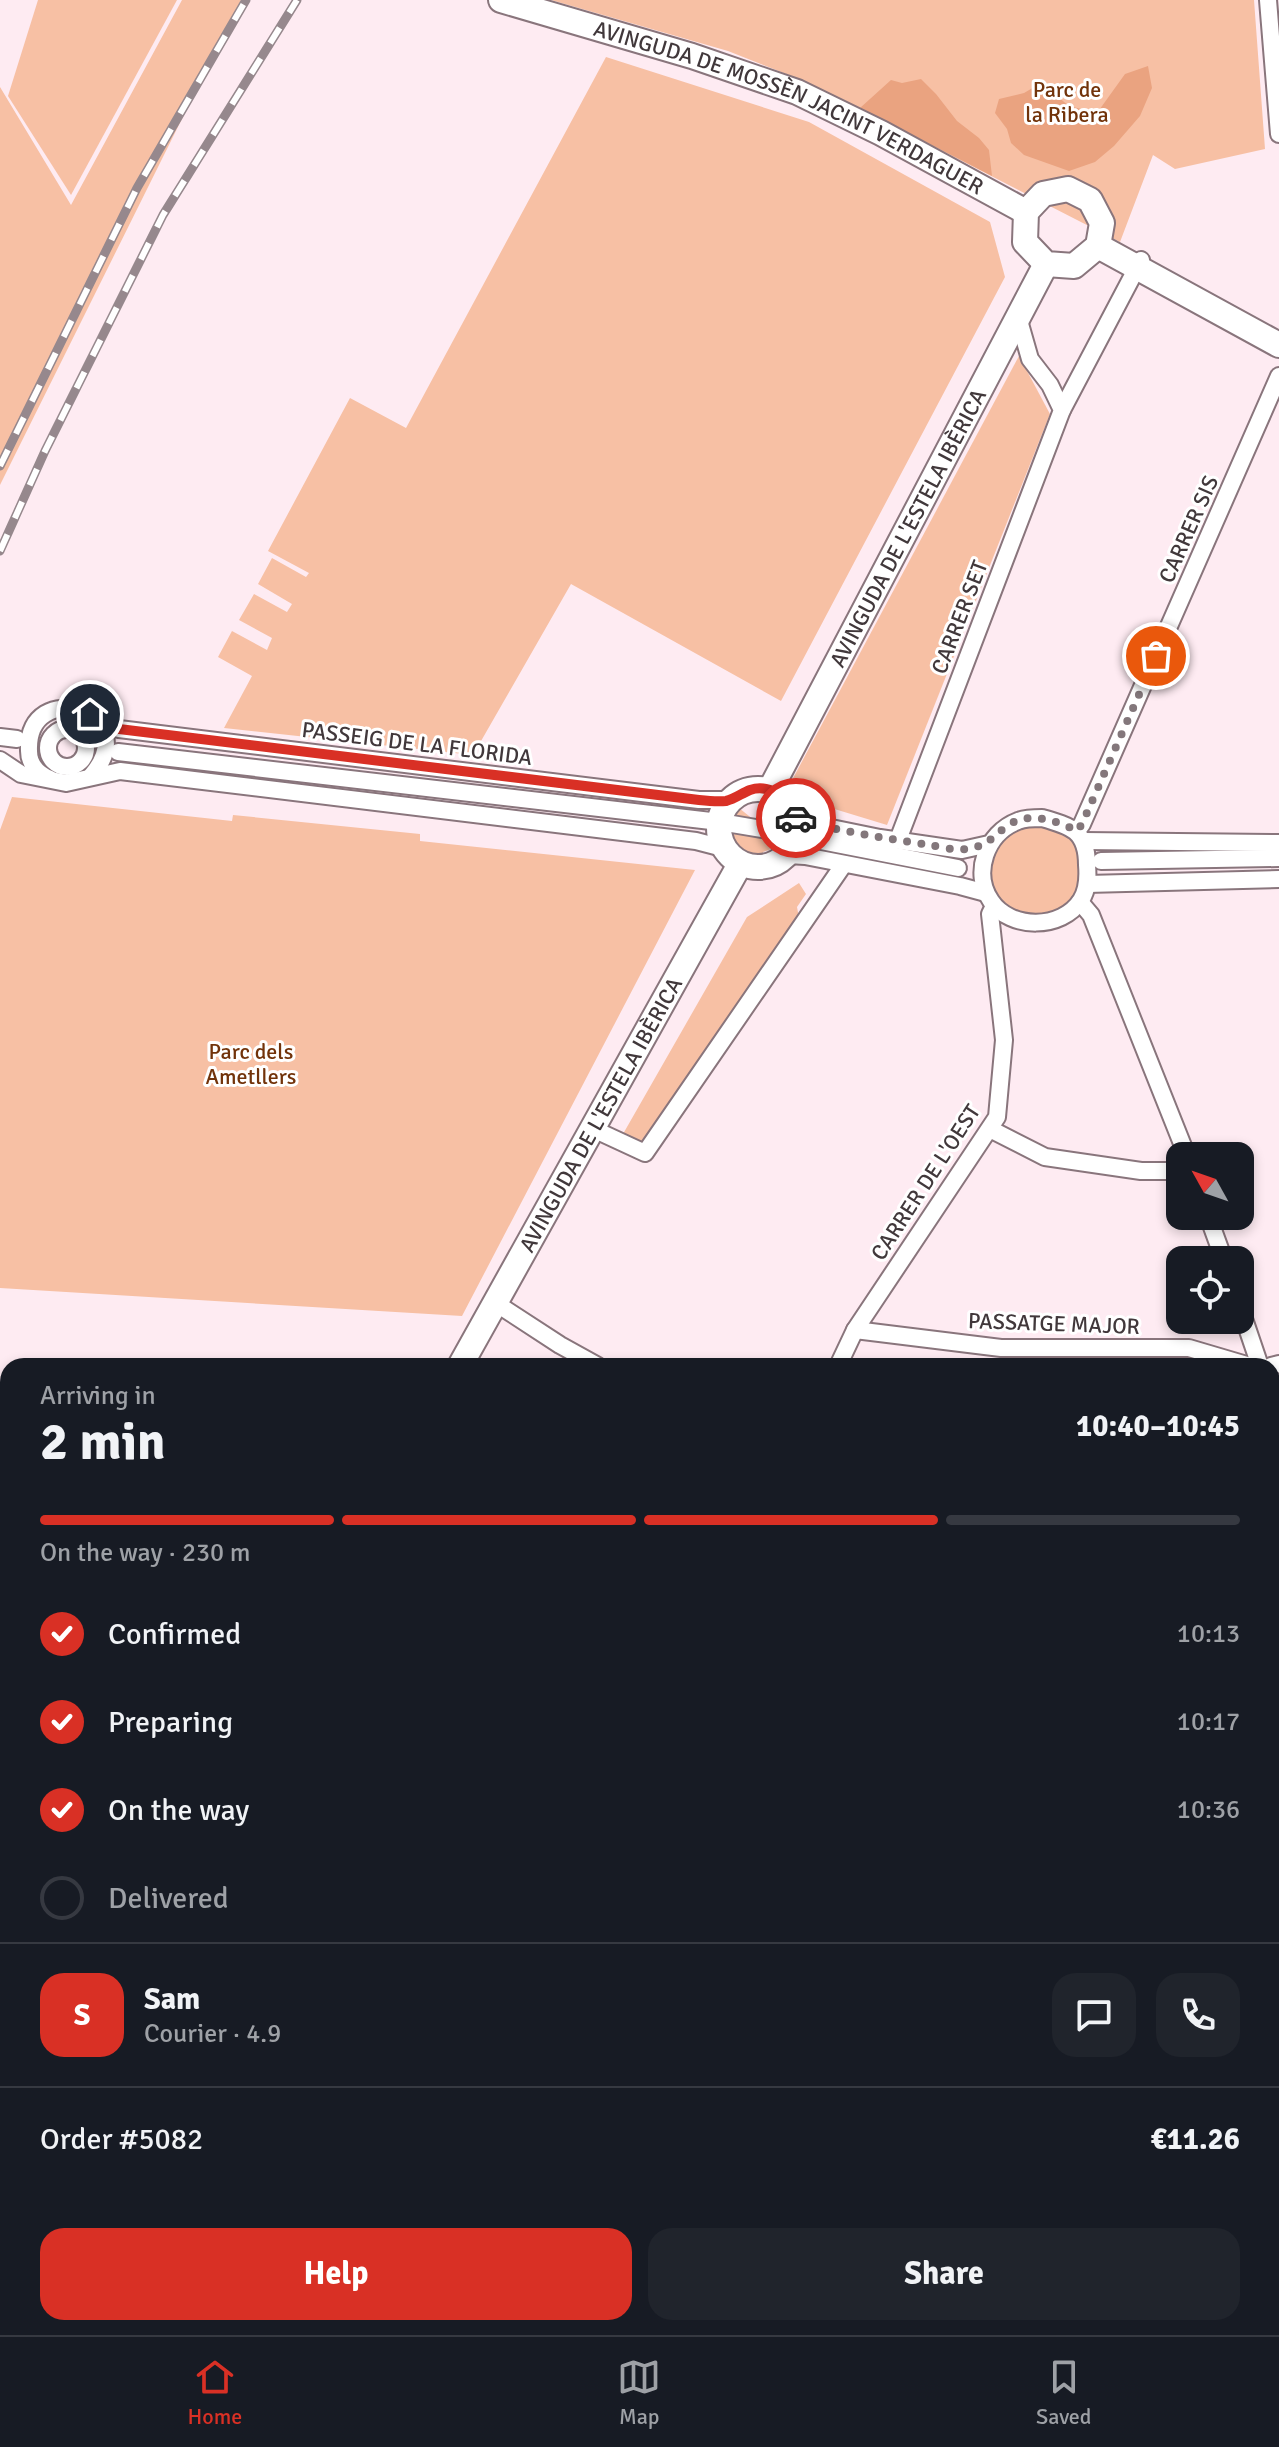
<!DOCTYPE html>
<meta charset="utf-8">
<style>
:root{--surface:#171b24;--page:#20242c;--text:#f1f3f6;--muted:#9ea1a6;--line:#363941;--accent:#d93025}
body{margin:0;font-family:Signika,sans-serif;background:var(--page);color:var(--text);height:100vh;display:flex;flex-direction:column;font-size:30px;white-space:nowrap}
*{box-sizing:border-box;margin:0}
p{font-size:26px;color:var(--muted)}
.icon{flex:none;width:44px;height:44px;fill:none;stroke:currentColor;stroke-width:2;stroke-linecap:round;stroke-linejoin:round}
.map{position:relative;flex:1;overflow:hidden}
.drawer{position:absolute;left:0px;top:1358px;width:1280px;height:978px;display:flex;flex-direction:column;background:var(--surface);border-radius:24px 24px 0 0;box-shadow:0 4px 12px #0003}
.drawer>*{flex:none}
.needle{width:52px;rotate:310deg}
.tools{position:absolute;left:1166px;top:1142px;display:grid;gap:16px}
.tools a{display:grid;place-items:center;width:88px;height:88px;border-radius:16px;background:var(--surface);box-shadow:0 4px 12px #0003;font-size:40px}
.pin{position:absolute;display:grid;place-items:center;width:68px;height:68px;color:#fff;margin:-34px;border:4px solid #fff;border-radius:50%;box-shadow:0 2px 8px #0007}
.courier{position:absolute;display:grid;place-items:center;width:80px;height:80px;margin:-40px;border:6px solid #d93025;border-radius:50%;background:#fff;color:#222;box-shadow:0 2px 10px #0007}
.head em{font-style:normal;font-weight:800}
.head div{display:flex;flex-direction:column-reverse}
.head{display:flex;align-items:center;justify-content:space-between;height:136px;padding:0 40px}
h1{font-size:52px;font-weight:800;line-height:60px}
.bar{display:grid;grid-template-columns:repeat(4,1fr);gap:12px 8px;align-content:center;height:96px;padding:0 40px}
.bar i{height:10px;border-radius:6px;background:var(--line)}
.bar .current{background:var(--accent)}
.bar p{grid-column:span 4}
.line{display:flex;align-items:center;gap:20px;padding:0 40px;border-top:2px solid var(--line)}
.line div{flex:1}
.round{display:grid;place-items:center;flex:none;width:84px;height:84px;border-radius:24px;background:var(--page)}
ol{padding:0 40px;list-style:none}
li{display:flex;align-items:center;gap:24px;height:88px}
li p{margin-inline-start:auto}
li .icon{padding:8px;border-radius:50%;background:var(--accent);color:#fff;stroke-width:4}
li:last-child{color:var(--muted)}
li i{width:44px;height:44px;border:4px solid var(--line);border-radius:50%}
.button{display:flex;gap:16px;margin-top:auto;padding:16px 40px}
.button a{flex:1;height:92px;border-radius:24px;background:var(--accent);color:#fff;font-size:32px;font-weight:800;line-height:92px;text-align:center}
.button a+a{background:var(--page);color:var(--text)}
.menu{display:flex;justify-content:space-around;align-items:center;height:112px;border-top:2px solid var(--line);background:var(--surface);font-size:22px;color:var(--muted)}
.menu a{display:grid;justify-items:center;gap:4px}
.menu .current{color:var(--accent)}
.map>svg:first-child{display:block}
.green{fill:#f7c0a4}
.forest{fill:#eaa380}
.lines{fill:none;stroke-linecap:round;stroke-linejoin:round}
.street-casing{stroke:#89757c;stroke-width:20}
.secondary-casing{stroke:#89757c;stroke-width:28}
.street{stroke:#fff;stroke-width:16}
.secondary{stroke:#fff;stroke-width:24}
.rail-casing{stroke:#96888d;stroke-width:9}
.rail{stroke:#fff;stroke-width:6;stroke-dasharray:18;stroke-linecap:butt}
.done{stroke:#83777b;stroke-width:8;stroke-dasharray:0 14.4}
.route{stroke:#d93025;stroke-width:10}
.labels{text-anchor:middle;stroke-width:6;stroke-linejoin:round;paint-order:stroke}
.park-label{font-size:22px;fill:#72330a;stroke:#fff}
.street-label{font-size:22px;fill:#41383b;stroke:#fff}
</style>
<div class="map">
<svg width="1279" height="2335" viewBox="0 0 1279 2335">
<rect width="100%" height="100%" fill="#feebf2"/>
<!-- green -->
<g class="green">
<path d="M38 0H177L71 195 8 96Z"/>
<path d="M182 0H241L0 485V87L71 205Z"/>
<path d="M551 0H1254L1265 149 1175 169 1153 155 1120 242 845 101 794 77 728 51Z"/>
<path d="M606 57 809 122 990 222 1005 277 781 701 571 584 473 755 224 728 252 676 218 657 232 631 267 650 272 638 239 620 254 594 287 612 292 604 258 584 272 558 306 577 309 573 268 551 350 398 406 428Z"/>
<path d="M1019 356 1050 414 887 825 795 797 791 782Z"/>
<path d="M12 797 232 821 233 815 420 834V841L695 870 462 1316 0 1288V830Z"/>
<path d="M729 800 779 840 771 849 763 852 760 868C716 859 711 839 729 800Z"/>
<path d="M1042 818 1084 841 1080 902 1036 924 986 893 989 844Z"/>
<path d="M799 883 806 894 797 907 799 918 642 1144 623 1134 747 917Z"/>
<path d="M0 1600 8 1603V1939L0 1935Z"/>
<path d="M0 2001 8 2006V2096L0 2114Z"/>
</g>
<!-- forest -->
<g class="forest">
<path d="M1148 66 1152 88 1140 116 1114 146 1095 162 1069 171 1024 155 1011 143 1007 129 995 113 999 99 1024 93 1041 83 1069 106 1097 113 1125 74Z"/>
<path d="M921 79 936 94 957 121 979 138 989 150 992 176 860 108 891 80 902 83Z"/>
</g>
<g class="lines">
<!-- street casing -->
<g class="street-casing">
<g id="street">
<path d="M1268 0 1279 134"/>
<path d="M1062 410 1141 260"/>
<path d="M99 724 119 729 699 800H729"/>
<circle cx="67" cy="748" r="19"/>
<path d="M0 737 17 739"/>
<path d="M118 752 711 821"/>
<path d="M0 760 21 774 66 783 120 771 696 841 723 848"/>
<path d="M50 779C38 774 29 764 29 751 26 675 147 712 91 776"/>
<path d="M1042 818C1071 826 1087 831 1087 865 1088 877 1088 889 1081 900 1062 930 1010 930 991 901 972 873 986 833 1018 821 1025 818 1034 818 1042 818Z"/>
<path d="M797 821 880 838 962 850 989 844"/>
<path d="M732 824 780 832"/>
<path d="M1077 831 1082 824 1279 376"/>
<path d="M805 838 958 868"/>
<path d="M898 840 1062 410 1050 385 1030 359 1018 317"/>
<path d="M1084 841 1279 843"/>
<path d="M788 855 805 856 960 886 986 893"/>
<path d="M1101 861 1279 858"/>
<path d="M1087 884 1279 879"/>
<path d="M1080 902 1091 915 1187 1156"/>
<path d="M591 1128 645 1153 844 864"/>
<path d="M990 1129 1045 1157 1141 1171H1180"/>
<path d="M1208 1216 1224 1260"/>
<path d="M494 1302 560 1345 598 1366"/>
<path d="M1240 1307 1260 1366"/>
<path d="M855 1330 1001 1348H1189L1250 1366"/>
<path d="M838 1366 855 1330 997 1117 1004 1040 990 914 994 906"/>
<path d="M1271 1366 1279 1364"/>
<path d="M1272 1462H1279"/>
<path d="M1272 1552H1279"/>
<path d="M1272 1743 1279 1742"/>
<path d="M1272 1944 1279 1943"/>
<path d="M0 1948 8 1952"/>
<path d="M1272 2138H1279"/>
<path d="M0 2281 8 2284"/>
<path d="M103 2328 117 2335"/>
<path d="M464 2328 479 2335"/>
<path d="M717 2328 718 2335"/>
<path d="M967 2328 1085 2335"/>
</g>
</g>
<!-- secondary casing -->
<g class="secondary-casing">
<g id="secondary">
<path id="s1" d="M501 0 692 56 797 92 881 133 1026 212"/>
<path d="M1068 189 1090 200 1102 223 1098 246 1074 266 1046 264 1025 242 1026 212 1043 194Z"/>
<path d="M1098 246 1279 345"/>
<circle cx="758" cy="828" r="39"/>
<path id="s2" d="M770 790 1046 264"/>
<path id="s3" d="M460 1366 740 864"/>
<path d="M0 2223 8 2206"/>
</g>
</g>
<!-- street -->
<use href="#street" class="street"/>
<!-- secondary -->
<use href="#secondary" class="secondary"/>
<!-- rail casing -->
<g class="rail-casing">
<g id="rail">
<path d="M0 466 137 188 246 0"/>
<path d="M0 551 45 451 163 215 297 0"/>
</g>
</g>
<!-- rail -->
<use href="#rail" class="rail"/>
</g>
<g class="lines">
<!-- done -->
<path class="done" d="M796 818 797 821C839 830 881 838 924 844 937 846 953 851 966 849 988 845 987 842 1003 829 1025 810 1054 819 1077 831L1082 824 1156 656"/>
<!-- route -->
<path class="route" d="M90 714 99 724 119 729 699 800C708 801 717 802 726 801 735 799 742 793 750 790 771 783 789 800 796 818"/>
</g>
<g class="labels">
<!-- park labels -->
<g class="park-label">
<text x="1067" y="97">Parc de<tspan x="1067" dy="25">la Ribera</tspan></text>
<text x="251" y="1059">Parc dels<tspan x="251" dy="25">Ametllers</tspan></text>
</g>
<!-- street labels -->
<g class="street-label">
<text dy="8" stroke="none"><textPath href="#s1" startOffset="308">AVINGUDA DE MOSSÈN JACINT VERDAGUER</textPath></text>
<text dy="8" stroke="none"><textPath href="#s2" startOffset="296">AVINGUDA DE L'ESTELA IBÈRICA</textPath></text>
<text transform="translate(1188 529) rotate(-66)" y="8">CARRER SIS</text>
<text transform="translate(959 617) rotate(-69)" y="8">CARRER SET</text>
<text transform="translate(417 743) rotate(7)" y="8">PASSEIG DE LA FLORIDA</text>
<text dy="8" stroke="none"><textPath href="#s3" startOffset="288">AVINGUDA DE L'ESTELA IBÈRICA</textPath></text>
<text transform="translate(925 1182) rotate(-57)" y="8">CARRER DE L'OEST</text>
<text transform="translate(1054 1323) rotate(2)" y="8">PASSATGE MAJOR</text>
</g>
</g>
</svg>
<div class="tools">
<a><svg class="needle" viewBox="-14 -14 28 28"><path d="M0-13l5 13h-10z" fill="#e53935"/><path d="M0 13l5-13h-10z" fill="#9ea1a6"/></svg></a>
<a><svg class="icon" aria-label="locate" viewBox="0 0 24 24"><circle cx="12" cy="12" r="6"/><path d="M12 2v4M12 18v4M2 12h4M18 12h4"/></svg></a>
</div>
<div class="pin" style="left:1156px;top:656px;background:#ea580c"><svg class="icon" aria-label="bag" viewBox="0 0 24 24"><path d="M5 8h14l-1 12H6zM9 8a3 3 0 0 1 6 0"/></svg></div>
<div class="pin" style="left:90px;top:714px;background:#1f2937"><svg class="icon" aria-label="home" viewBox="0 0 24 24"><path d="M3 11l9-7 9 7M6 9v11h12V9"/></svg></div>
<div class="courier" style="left:796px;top:818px"><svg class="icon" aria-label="car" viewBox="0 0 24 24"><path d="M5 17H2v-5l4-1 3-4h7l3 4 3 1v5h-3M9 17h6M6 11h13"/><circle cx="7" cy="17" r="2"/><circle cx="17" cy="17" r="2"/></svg></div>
<section class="drawer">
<div class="head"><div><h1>2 min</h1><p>Arriving in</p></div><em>10:40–10:45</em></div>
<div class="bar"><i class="current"></i><i class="current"></i><i class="current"></i><i></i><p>On the way · 230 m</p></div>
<ol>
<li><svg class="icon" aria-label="check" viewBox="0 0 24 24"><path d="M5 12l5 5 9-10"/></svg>Confirmed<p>10:13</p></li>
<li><svg class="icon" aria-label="check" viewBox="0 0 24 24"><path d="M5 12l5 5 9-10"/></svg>Preparing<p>10:17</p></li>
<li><svg class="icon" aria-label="check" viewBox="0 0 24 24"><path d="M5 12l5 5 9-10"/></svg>On the way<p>10:36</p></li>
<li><i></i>Delivered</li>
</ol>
<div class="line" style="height:144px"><b class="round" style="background:var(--accent);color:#fff">S</b><div><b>Sam</b><p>Courier · 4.9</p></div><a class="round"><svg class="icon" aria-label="chat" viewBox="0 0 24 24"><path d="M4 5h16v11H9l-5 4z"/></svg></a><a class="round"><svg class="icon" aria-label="phone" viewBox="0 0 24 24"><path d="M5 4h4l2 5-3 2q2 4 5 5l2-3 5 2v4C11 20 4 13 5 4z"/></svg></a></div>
<div class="line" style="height:104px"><div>Order #5082</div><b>€11.26</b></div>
<div class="button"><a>Help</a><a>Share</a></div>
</section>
</div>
<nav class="menu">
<a class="current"><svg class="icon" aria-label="home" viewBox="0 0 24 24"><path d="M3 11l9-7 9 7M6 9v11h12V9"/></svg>Home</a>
<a><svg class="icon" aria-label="map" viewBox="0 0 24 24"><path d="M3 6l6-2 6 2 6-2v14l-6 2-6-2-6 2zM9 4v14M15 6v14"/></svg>Map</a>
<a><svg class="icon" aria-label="saved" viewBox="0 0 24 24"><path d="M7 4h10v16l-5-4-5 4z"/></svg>Saved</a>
</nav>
